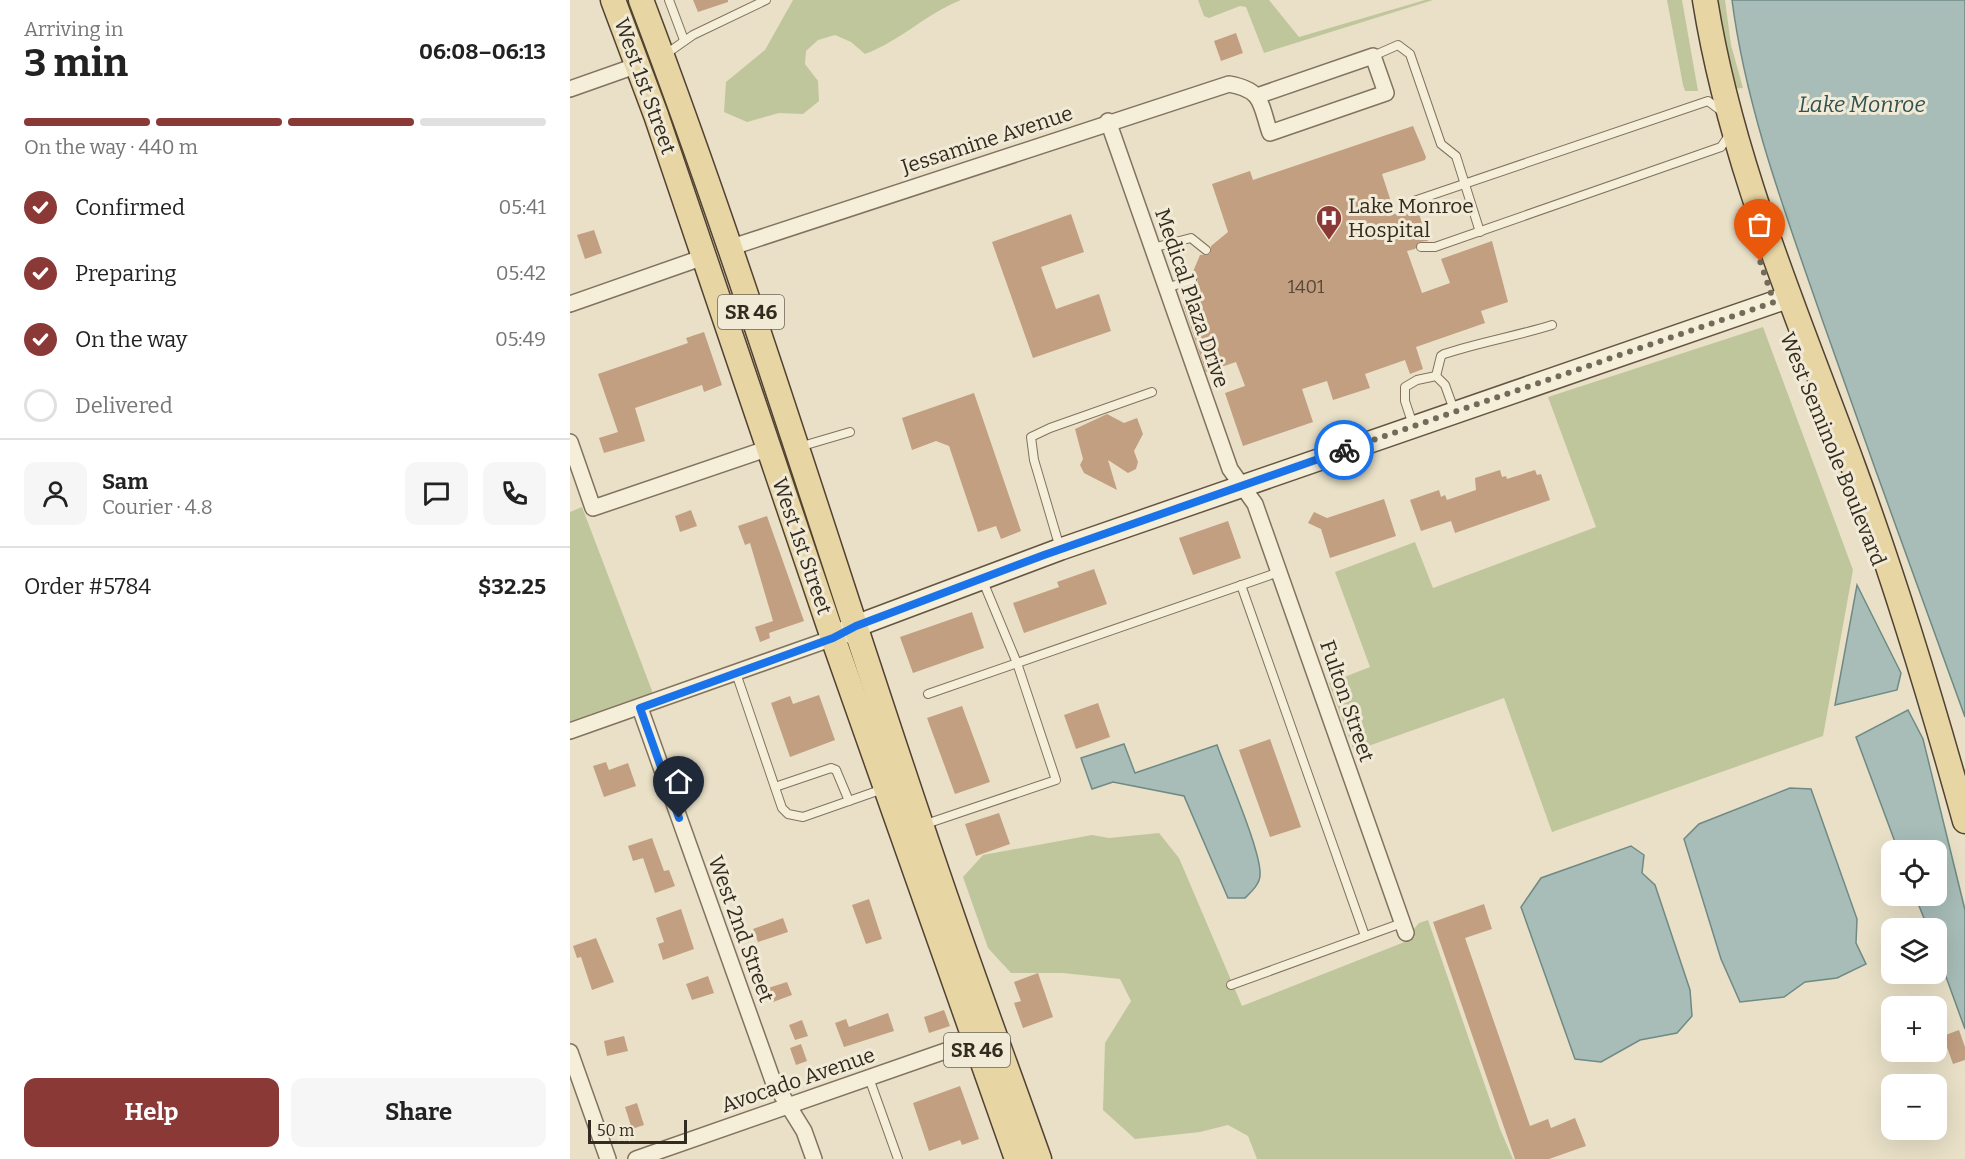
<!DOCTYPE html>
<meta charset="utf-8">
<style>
:root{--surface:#fff;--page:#f6f6f6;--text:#222;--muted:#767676;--line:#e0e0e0;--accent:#8a3936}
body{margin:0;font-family:Bitter,serif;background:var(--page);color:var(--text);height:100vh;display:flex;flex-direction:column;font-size:22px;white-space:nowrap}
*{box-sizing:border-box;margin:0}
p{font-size:20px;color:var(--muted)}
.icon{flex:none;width:33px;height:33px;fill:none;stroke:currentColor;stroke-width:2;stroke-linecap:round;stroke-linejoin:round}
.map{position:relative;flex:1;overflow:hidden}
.panel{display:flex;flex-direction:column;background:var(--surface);width:570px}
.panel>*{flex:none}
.fabs{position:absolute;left:1311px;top:840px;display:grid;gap:12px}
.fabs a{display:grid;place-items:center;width:66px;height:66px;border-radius:12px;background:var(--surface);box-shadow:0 6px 24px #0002;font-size:30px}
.scale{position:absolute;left:18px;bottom:15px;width:99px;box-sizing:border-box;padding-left:6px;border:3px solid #342b20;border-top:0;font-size:16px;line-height:21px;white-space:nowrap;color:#342b20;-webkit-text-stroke:4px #f1ead6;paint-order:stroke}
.pin{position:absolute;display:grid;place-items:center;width:51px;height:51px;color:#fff;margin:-62px -26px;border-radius:50% 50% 50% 0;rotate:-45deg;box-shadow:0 0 6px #0007}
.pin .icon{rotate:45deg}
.courier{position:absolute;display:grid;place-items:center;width:60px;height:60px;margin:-30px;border:4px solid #1a73e8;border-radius:50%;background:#fff;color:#222;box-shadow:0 2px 8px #0007}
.summary em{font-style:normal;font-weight:700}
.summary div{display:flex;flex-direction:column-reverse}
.summary{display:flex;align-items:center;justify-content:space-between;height:102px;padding:0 24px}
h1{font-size:39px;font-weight:700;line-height:45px}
.bar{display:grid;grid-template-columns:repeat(4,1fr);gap:9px 6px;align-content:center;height:72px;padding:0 24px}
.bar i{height:8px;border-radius:4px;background:var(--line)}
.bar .current{background:var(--accent)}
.bar p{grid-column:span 4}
.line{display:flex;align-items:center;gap:15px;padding:0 24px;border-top:2px solid var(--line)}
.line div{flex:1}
.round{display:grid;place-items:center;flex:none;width:63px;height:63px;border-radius:12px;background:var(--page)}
ol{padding:0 24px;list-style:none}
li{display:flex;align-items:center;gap:18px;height:66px}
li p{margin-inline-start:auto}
li .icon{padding:6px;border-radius:50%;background:var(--accent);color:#fff;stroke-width:4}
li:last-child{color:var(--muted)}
li i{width:33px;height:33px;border:3px solid var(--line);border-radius:50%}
.action{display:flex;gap:12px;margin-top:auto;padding:12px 24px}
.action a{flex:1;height:69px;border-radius:12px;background:var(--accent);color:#fff;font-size:24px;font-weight:700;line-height:69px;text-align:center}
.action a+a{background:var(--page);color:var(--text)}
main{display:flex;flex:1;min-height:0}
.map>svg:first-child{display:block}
.green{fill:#bfc69c}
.water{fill:#a8bdb8;stroke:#6f8a85;stroke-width:1.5}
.building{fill:#c29f81}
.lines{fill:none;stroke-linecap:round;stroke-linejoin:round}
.lane-casing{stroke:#82735f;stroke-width:10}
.street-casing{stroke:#82735f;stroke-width:18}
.secondary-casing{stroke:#645542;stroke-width:24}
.primary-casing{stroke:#514232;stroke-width:27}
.lane{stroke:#f5eed9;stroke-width:8}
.street{stroke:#f5eed9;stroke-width:15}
.secondary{stroke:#f5eed9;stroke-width:21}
.primary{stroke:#e7d5a4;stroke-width:24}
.done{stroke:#736a5a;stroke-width:6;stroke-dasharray:0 10.8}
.route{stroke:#1a73e8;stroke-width:8}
.labels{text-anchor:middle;stroke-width:6;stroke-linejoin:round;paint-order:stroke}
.number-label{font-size:18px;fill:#584838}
.shield{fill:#f1ead6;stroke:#6d6457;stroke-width:1.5}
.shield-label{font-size:20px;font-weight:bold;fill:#342b20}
.street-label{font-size:21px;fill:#342b20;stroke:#f1ead6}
.poi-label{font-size:21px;fill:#342b20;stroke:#f1ead6;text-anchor:start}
.water-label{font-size:22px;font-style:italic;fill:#325252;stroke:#f1ead6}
</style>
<main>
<section class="panel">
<div class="summary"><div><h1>3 min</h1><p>Arriving in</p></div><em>06:08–06:13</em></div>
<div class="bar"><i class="current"></i><i class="current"></i><i class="current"></i><i></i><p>On the way · 440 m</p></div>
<ol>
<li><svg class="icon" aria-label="check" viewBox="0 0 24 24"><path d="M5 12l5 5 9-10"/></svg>Confirmed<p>05:41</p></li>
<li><svg class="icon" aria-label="check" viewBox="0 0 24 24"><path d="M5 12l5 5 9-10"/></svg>Preparing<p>05:42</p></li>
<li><svg class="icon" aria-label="check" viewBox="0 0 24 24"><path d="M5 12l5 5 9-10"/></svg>On the way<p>05:49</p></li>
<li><i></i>Delivered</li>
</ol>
<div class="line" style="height:108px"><a class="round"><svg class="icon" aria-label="person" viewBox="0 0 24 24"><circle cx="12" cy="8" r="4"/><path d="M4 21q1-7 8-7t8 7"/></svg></a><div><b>Sam</b><p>Courier · 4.8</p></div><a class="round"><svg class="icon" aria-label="chat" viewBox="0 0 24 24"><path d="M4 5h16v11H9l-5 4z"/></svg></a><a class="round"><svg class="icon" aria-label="phone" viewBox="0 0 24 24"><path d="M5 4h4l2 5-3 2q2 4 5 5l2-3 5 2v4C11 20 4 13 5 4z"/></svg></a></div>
<div class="line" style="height:78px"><div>Order #5784</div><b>$32.25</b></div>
<div class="action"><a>Help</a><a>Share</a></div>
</section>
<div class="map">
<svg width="1395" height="1159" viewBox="0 0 1395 1159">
<rect width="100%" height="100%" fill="#e9e0c7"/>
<!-- green -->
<g class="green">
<path d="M223 0H391C356 14 330 41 295 54L281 42 265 35 248 40 236 51 235 64 248 81 249 101 233 114 209 113 177 122 154 112 156 82 195 50Z"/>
<path d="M628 0H699L729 37 855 0H863L694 53 676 7 670 6 639 18 634 16Z"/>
<path d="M1097 0H1112L1128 91H1115L1113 85Z"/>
<path d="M1143 0H1155L1161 45 1173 88 1160 89Z"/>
<path d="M1193 327 1283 570 1253 736 982 832 934 698 784 751 759 683 800 667 765 572 845 542 863 588 1026 527 978 397Z"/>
<path d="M12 507 84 696 0 724V512Z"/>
<path d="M589 833 609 858 672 1006 832 943 845 937 843 930 849 923 858 920 930 1129 943 1159H687L678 1136 658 1125 630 1132 565 1139 533 1110 535 1043 561 1001 550 979 493 973H441L418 948 393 877 413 855 522 835 539 838Z"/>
</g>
<!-- water -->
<g class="water">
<path d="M1162 0H1395V717C1346 584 1299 452 1252 319 1216 215 1176 109 1162 0Z"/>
<path d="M1287 585 1331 673 1327 690 1265 705Z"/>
<path d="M1338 710 1353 739 1395 910V1029L1367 952 1366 928H1358L1345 896H1366V850H1328L1286 737Z"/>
<path d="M554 744 565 773 647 745C656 771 692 853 690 875 690 884 681 892 675 898H658L614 796 543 782 522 789 511 758Z"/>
<path d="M1220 788 1241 789 1287 919 1286 943 1296 964 1267 978 1235 982 1214 997 1170 1002 1151 959 1114 839 1129 824Z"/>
<path d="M1061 846 1074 855 1072 873 1085 885 1120 990 1122 1016 1107 1033 1070 1040 1031 1062 1005 1059 951 907 971 878Z"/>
</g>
<!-- building -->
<g class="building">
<path d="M123 0H158V2L128 12Z"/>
<path d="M666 33 673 53 651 61 644 41Z"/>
<path d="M843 126 856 157 855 160 812 174 825 214 833 211 840 216 847 208 858 241 849 242 845 249 837 251 852 293 880 283 871 259 922 241 938 302 911 311 915 323 846 347 853 369 840 374 835 360 795 374 800 388 763 400 757 381 732 389 743 422 673 446 655 393 675 386 666 362 636 372 613 304 622 301V286L628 281 622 274 630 255 640 254 641 246 658 232 642 184 680 171 683 180Z"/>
<path d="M501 214 514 252 471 267 486 309 529 294 541 331 463 358 422 242Z"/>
<path d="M24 230 32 253 15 259 7 235Z"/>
<path d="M134 332 152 385 134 392 132 385 65 408 75 441 34 453 29 438 48 432 28 374 118 343 116 338Z"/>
<path d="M404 393 451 531 431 539 426 526 408 532 379 446 366 441 342 450 332 418Z"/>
<path d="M537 414 554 423 567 418 573 434 564 451 568 462 566 469 558 473 538 460 547 490 514 473 510 465 513 459 505 429Z"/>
<path d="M930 470 932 477 936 476 937 479 965 470 967 475 971 474 980 500 885 533 881 521 851 531 840 500 869 490 871 497 875 495 877 500 906 490 905 478Z"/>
<path d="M814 499 826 536 760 558 751 529 738 523 744 512 757 518Z"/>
<path d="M121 510 127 526 110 532 105 516Z"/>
<path d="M197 516 234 621 199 633 200 638 190 642 185 627 203 621 180 543 175 545 168 526Z"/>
<path d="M658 521 671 558 623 575 609 538Z"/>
<path d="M524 569 537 604 454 633 443 603 489 587 487 582Z"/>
<path d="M402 612 414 648 343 673 330 637Z"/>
<path d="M249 695 265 740 220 757 201 703 220 696 223 704Z"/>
<path d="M528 703 540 737 506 749 494 715Z"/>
<path d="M392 706 420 782 385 794 357 718Z"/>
<path d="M700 739 731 827 700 837 669 750Z"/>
<path d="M36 762 39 770 58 763 66 786 34 797 23 766Z"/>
<path d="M429 813 440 844 406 856 395 824Z"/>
<path d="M82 838 94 871 99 870 105 886 85 893 73 858 63 861 58 846Z"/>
<path d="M299 899 312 939 296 944 282 905Z"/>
<path d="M914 904 922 929 895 938 960 1126 978 1119 981 1128 1005 1118 1016 1146 979 1159H945L863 922Z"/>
<path d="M111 909 124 949 93 960 88 944 94 942 86 918Z"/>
<path d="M213 918 218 932 188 942 183 929Z"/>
<path d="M26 938 44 982 22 990 11 957 7 958 3 946Z"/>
<path d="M468 973 483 1017 453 1028 444 1003 451 1001 444 982Z"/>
<path d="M138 976 144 993 122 1000 116 984Z"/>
<path d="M217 982 222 995 203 1002 198 988Z"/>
<path d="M374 1010 380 1026 359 1033 354 1017Z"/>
<path d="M318 1013 324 1031 274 1047 265 1023 276 1019 279 1027Z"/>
<path d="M232 1020 238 1036 225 1040 219 1025Z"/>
<path d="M1389 1030 1395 1047V1060L1383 1064 1373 1036Z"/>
<path d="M54 1036 58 1051 37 1056 34 1041Z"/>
<path d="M231 1044 237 1061 226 1065 220 1048Z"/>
<path d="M390 1086 409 1139 392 1145 390 1140 359 1151 343 1103Z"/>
<path d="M67 1103 74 1125 62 1129 55 1107Z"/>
</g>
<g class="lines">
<!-- lane casing -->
<g class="lane-casing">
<g id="lane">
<path d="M99 0 114 40"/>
<path d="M96 54 123 35 196 0"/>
<path d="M803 56 828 45 840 54 871 144 886 156 910 232"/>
<path d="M839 210 844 201 1138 101 1154 113"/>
<path d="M851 247H865L1151 147 1160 134"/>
<path d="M582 248 621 238 636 250"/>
<path d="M596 288 622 280"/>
<path d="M866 376 871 356 874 354C910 342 947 336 982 325"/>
<path d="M843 425 835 401V387L847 380 866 376 875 385 884 410"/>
<path d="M229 447 280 432"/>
<path d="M490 548 464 460 461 437 480 428 582 392"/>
<path d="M671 585 795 936"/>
<path d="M166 673 212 808 218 814 233 817 313 789"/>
<path d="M358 694 709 572"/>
<path d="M205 787 261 768 266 770 279 801"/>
<path d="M353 825 486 780 447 663 412 579"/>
<path d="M661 985 832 923"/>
<path d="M299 1078 328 1159"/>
</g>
</g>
<!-- street casing -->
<g class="street-casing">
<g id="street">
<path d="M0 89 68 65"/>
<path d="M538 121 660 469 685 504 836 933"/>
<path d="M159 248 659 84C693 90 690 103 700 133L816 93 803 56 687 96"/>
<path d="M0 304 134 257"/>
<path d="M0 442 23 508 199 448"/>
<path d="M70 708 203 1081 234 1131 244 1159"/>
<path d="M0 731 263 638"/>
<path d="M0 1052 38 1159"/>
<path d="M66 1159 404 1041"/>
</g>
</g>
<!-- secondary casing -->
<g class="secondary-casing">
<path id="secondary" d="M263 638 286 626 491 549 1219 297"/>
</g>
<!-- primary casing -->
<g class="primary-casing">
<g id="primary">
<path d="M43 0 86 115 263 638 447 1159"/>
<path d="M71 0C184 298 274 603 378 904 407 989 439 1074 469 1159"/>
<path d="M1135 0C1161 163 1227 313 1283 466 1326 583 1362 702 1395 821"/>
</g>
</g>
<!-- lane -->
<use href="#lane" class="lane"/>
<!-- street -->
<use href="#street" class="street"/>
<!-- secondary -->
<use href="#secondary" class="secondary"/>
<!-- primary -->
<use href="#primary" class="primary"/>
</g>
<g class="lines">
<!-- done -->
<path class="done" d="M774 450 1204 302 1190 261"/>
<!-- route -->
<path class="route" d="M109 818 70 708 263 638 286 626 474 555 774 450"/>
</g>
<!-- icons -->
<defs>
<g id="hospital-pin" transform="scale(1.35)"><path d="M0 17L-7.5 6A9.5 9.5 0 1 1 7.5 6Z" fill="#8a3936" stroke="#f1ead6"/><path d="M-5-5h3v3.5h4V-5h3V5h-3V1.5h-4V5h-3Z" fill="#fff"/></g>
</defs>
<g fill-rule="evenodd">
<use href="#hospital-pin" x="759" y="218"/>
</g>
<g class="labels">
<!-- number labels -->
<g class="number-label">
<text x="736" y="293">1401</text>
</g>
<!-- shield labels -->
<g class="shield">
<rect x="148" y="295" width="66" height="34" rx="4.5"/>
<rect x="374" y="1033" width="66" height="34" rx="4.5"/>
</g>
<g class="shield-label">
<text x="181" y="319">SR 46</text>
<text x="407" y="1057">SR 46</text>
</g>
<!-- street labels -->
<g class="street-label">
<text transform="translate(75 86) rotate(70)" y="7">West 1st Street</text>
<text transform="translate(417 140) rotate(-18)" y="7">Jessamine Avenue</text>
<text transform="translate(622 298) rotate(71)" y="7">Medical Plaza Drive</text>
<text transform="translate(1263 449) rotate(68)" y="7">West Seminole Boulevard</text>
<text transform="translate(232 546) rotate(71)" y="7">West 1st Street</text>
<text transform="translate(777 701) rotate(71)" y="7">Fulton Street</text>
<text transform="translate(171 929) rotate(70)" y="7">West 2nd Street</text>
<text transform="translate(228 1080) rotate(-19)" y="7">Avocado Avenue</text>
</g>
<!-- poi labels -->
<g class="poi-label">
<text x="778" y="213">Lake Monroe<tspan x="778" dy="24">Hospital</tspan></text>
</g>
<!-- water labels -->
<g class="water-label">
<text x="1292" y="112">Lake Monroe</text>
</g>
</g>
</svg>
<div class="fabs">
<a><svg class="icon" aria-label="locate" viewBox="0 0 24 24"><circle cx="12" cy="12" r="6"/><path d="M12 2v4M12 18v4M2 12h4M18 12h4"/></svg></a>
<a><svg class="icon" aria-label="layers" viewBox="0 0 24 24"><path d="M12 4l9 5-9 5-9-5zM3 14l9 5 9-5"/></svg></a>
<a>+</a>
<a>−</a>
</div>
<div class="scale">50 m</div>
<div class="pin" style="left:1190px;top:261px;background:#ea580c"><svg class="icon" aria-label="bag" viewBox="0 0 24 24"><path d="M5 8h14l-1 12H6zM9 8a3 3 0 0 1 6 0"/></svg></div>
<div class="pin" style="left:109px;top:818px;background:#1f2937"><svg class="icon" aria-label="home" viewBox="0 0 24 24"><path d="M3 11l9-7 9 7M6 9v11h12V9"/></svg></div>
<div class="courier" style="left:774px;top:450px"><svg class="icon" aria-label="bike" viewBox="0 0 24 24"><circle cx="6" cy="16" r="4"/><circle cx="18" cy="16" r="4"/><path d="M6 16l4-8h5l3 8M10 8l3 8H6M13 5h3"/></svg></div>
</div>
</main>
